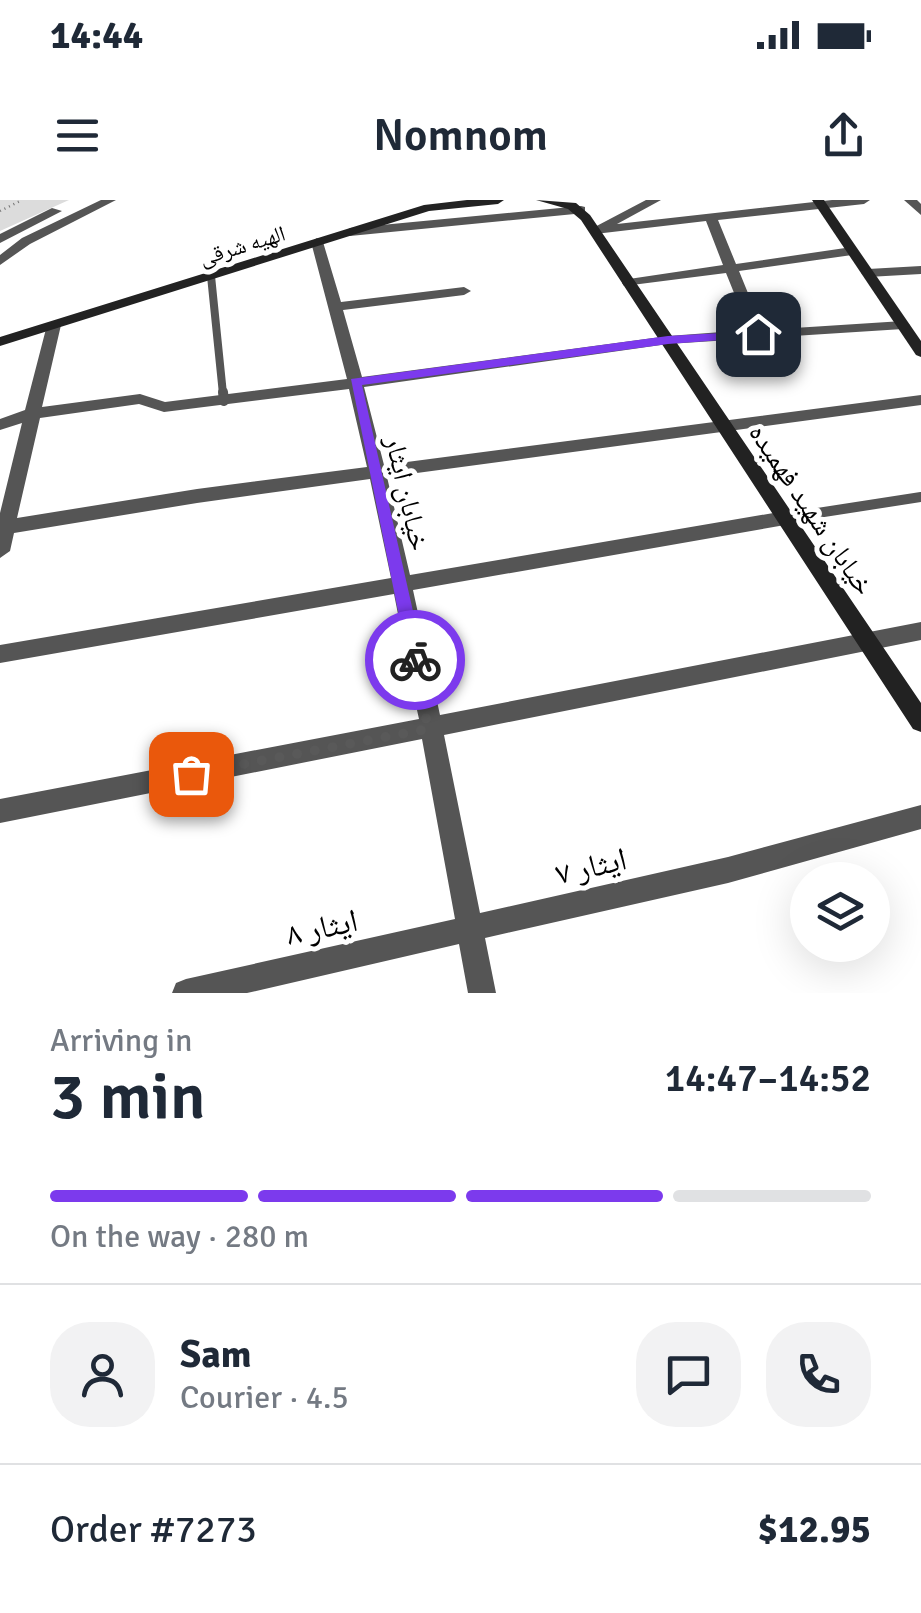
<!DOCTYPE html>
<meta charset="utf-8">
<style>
:root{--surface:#fff;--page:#f2f2f3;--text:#1f2937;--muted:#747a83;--line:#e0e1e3;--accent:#7c3aed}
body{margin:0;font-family:Signika,"Noto Naskh Arabic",sans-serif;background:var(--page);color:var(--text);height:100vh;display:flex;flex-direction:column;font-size:38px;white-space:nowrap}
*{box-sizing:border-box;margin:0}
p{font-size:32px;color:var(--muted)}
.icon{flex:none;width:55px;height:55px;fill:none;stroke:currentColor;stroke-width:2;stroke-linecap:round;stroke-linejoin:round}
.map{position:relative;height:793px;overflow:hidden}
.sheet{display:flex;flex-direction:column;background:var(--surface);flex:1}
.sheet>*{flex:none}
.fabs{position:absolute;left:790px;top:662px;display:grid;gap:20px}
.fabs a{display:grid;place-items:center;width:100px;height:100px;border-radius:50%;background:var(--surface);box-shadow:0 10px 40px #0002;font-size:50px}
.pin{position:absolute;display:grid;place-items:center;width:85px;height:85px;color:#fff;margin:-42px;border-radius:20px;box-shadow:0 5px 15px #0006}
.courier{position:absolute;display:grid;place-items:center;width:100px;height:100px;margin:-50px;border:8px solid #7c3aed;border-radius:50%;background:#fff;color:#222;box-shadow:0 2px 12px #0007}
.headline em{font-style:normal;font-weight:600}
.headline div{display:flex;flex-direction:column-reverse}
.headline{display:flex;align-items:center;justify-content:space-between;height:170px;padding:0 50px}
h1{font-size:65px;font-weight:600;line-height:75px}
.bar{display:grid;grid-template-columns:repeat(4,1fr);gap:15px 10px;align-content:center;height:120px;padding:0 50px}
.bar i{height:12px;border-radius:8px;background:var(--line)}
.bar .selected{background:var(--accent)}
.bar p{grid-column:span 4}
.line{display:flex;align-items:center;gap:25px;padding:0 50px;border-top:2px solid var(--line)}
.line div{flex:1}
.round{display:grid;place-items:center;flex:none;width:105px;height:105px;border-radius:40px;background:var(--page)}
.status{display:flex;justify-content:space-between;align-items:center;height:70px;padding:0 50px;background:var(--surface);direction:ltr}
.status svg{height:28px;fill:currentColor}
header{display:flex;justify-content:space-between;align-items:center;height:130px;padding:0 50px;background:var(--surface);font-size:45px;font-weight:600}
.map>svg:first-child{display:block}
.green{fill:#dcdcdc}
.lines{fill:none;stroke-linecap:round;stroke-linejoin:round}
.path{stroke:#777;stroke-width:2.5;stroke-dasharray:1 4;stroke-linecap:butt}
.lane-far1{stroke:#555;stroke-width:8}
.lane{stroke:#555;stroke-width:10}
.street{fill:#555;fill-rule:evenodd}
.secondary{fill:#222;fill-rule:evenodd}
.route{fill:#7c3aed}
.done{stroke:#595959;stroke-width:10;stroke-dasharray:0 18}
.labels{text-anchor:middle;stroke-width:10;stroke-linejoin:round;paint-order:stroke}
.far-street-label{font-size:22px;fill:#000;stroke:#fff}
.street-label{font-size:28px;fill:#000;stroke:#fff}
.near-street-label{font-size:32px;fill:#000;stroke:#fff}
</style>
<div class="status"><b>14:44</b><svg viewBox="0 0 49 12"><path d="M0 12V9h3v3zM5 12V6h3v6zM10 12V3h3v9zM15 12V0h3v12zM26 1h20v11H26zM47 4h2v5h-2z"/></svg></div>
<header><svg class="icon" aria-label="menu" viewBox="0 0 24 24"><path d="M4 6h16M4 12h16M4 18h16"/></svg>Nomnom<svg class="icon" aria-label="share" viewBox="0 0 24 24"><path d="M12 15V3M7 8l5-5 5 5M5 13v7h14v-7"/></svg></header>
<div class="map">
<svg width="921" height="793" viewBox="0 0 921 793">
<rect width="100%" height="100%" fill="#fff"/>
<!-- green -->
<path class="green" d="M0 0H69L0 31Z"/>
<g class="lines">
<!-- path -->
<path class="path" d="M0 11 22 0"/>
<!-- lane-far1 -->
<path class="lane-far1" d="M211 76 223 194"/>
<!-- lane -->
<g class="lane">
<path d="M223 192 224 201"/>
<path d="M785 318 921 297"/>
</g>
<!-- street -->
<g class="street">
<path d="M101 0H116L30 44 0 65V55L22 38Z"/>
<path d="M646 0H661L617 24 832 0H870L864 4 718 20 736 64 852 47 858 51 852 55 739 71 763 130 903 121 910 125 903 129 668 144 364 187 384 265 921 195V205L387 277 410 375 785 311 794 318 785 325 413 390 440 515 921 422V440L444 535 480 713 728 657 921 605V629L728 683 485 738 496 793H468L459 744 247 793H172L176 783 186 779 455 719 422 539 0 623V599L419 519 417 510 394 394 0 463V445L391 378 370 279 197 303 14 333 10 351 0 358V313L22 223 0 230V219L25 210 47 125 54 121 61 125 42 207 140 194 165 202 347 179 311 42 317 38 323 42 341 102 464 87 471 91 464 95 343 110 362 177 668 136 749 130 726 73 624 86 622 83 629 79 723 65 706 21 595 34 589 30ZM349 189 367 267 197 289 17 318 40 218 139 204 164 212Z"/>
<path d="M904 0H917L921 4V15Z"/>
<path d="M581 6 585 7V13L350 36 344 32 350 28Z"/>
<path d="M52 8 62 11 0 43V34Z"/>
<path d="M921 66V74L868 77 861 73 868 69Z"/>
</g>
<!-- secondary -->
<g class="secondary">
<path d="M467 0H504L498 4 429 11 0 146V137L424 5Z"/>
<path d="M536 0 576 3 590 15 921 503V532L913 529 581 20 568 9Z"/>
<path d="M812 0H824L921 141V157L916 155Z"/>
</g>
</g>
<!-- route -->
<path class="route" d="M758 131 762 137 668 144 362 185 424 460 415 467 409 465 351 179 668 136Z"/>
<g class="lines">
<!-- done -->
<path class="done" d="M191 574 428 529 415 460"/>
</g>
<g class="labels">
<!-- far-street labels -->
<g class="far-street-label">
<text transform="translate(242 45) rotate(-17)" y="8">الهیه شرقی</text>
</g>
<!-- street labels -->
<g class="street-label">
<text transform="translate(408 293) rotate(77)" y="10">خیابان ایثار</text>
<text transform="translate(812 309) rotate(56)" y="10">خیابان شهید فهمیده</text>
</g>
<!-- near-street labels -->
<g class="near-street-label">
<text transform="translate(591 666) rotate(-13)" y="11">ایثار ۷</text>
<text transform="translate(322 727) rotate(-12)" y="11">ایثار ۸</text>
</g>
</g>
</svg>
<div class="fabs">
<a><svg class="icon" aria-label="layers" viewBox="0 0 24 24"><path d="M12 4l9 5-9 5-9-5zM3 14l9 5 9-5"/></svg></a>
</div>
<div class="pin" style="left:191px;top:574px;background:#ea580c"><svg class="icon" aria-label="bag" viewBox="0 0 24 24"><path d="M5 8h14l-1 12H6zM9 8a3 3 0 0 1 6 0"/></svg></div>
<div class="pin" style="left:758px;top:134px;background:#1f2937"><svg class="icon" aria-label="home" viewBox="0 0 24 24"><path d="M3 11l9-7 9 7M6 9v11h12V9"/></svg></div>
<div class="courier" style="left:415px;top:460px"><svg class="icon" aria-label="bike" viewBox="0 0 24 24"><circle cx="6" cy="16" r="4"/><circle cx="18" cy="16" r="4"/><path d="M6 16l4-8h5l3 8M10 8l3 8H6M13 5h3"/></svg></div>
</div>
<section class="sheet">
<div class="headline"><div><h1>3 min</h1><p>Arriving in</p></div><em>14:47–14:52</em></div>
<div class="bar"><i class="selected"></i><i class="selected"></i><i class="selected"></i><i></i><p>On the way · 280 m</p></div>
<div class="line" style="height:180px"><a class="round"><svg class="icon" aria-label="person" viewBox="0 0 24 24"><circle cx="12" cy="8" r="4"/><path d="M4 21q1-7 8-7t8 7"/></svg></a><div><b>Sam</b><p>Courier · 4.5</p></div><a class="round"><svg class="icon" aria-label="chat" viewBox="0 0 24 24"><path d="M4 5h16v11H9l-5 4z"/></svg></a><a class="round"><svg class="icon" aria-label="phone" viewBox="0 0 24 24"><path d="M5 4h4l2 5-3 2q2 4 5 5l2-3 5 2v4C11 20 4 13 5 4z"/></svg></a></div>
<div class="line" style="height:130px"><div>Order #7273</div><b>$12.95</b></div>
</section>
